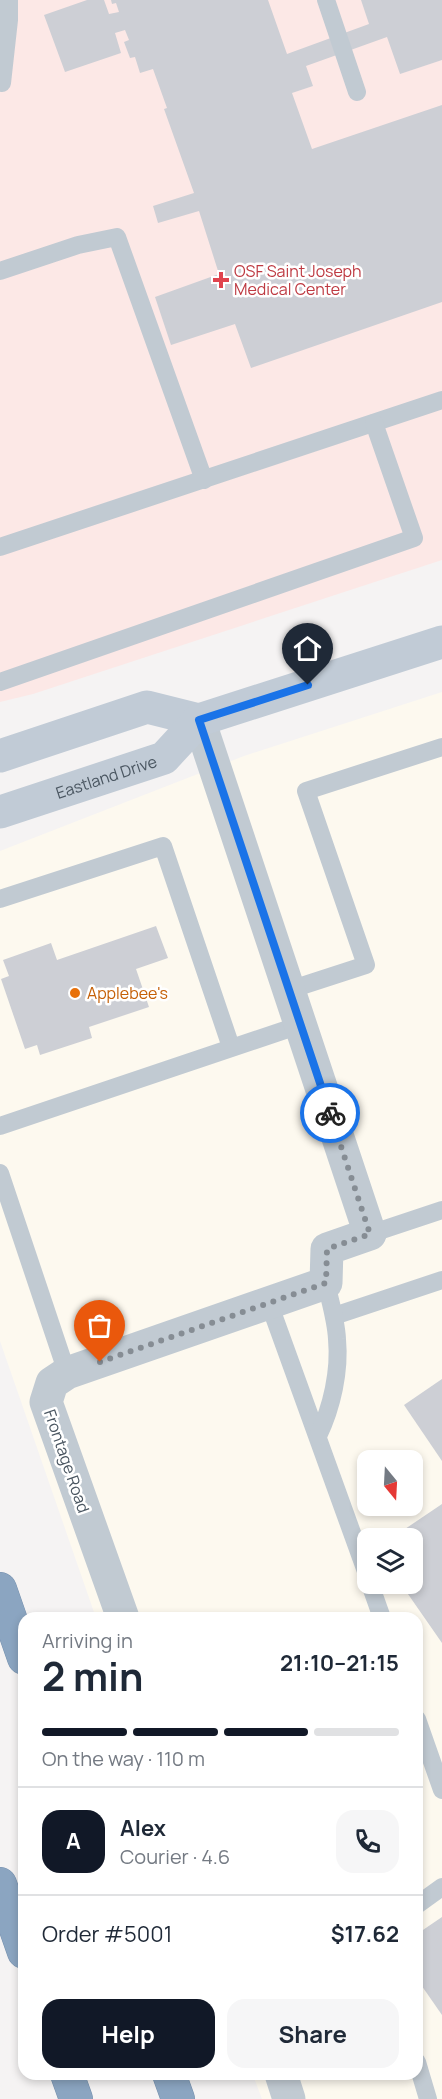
<!DOCTYPE html>
<meta charset="utf-8">
<style>
:root{--surface:#fff;--page:#f6f6f7;--text:#1f2937;--muted:#747a83;--line:#e0e1e3;--accent:#111827}
body{margin:0;font-family:Manrope,sans-serif;background:var(--page);color:var(--text);height:100vh;display:flex;flex-direction:column;font-size:22px;white-space:nowrap}
*{box-sizing:border-box;margin:0}
p{font-size:20px;color:var(--muted)}
.icon{flex:none;width:33px;height:33px;fill:none;stroke:currentColor;stroke-width:2;stroke-linecap:round;stroke-linejoin:round}
.map{position:relative;flex:1;overflow:hidden}
.sheet{position:absolute;left:18px;top:1612px;width:405px;height:468px;display:flex;flex-direction:column;background:var(--surface);border-radius:18px;box-shadow:0 3px 9px #0003}
.sheet>*{flex:none}
.needle{width:39px;rotate:162deg}
.fabs{position:absolute;left:357px;top:1450px;display:grid;gap:12px}
.fabs a{display:grid;place-items:center;width:66px;height:66px;border-radius:12px;background:var(--surface);box-shadow:0 3px 9px #0003;font-size:30px}
.pin{position:absolute;display:grid;place-items:center;width:51px;height:51px;color:#fff;margin:-62px -26px;border-radius:50% 50% 50% 0;rotate:-45deg;box-shadow:0 0 6px #0007}
.pin .icon{rotate:45deg}
.courier{position:absolute;display:grid;place-items:center;width:60px;height:60px;margin:-30px;border:4px solid #1a73e8;border-radius:50%;background:#fff;color:#222;box-shadow:0 2px 8px #0007}
.headline em{font-style:normal;font-weight:700}
.headline div{display:flex;flex-direction:column-reverse}
.headline{display:flex;align-items:center;justify-content:space-between;height:102px;padding:0 24px}
h1{font-size:39px;font-weight:700;line-height:45px}
.bar{display:grid;grid-template-columns:repeat(4,1fr);gap:9px 6px;align-content:center;height:72px;padding:0 24px}
.bar i{height:8px;border-radius:4px;background:var(--line)}
.bar .on{background:var(--accent)}
.bar p{grid-column:span 4}
.line{display:flex;align-items:center;gap:15px;padding:0 24px;border-top:2px solid var(--line)}
.line div{flex:1}
.round{display:grid;place-items:center;flex:none;width:63px;height:63px;border-radius:18px;background:var(--page)}
.primary-button{display:flex;gap:12px;margin-top:auto;padding:12px 24px}
.primary-button a{flex:1;height:69px;border-radius:18px;background:var(--accent);color:#fff;font-size:24px;font-weight:700;line-height:69px;text-align:center}
.primary-button a+a{background:var(--page);color:var(--text)}
.map>svg:first-child{display:block}
.commercial{fill:#fdf9ef;fill-rule:evenodd}
.medical{fill:#fce8e6}
.building{fill:#cdcfd5}
.lines{fill:none;stroke-linecap:round;stroke-linejoin:round}
.highway-casing{stroke:#7690ad;stroke-width:34}
.lane{stroke:#c1cad2;stroke-width:18}
.street{stroke:#c1cad2;stroke-width:33}
.secondary{stroke:#c1cbd6;stroke-width:33}
.highway{stroke:#8ba5c1;stroke-width:33}
.done{stroke:#868d94;stroke-width:6;stroke-dasharray:0 10.8}
.route{stroke:#1a73e8;stroke-width:8}
.health-dot{fill:#e0444e;stroke:#fff;stroke-width:2}
.food-dot{fill:#e8710a;stroke:#fff;stroke-width:2}
.labels{text-anchor:middle;stroke-width:5;stroke-linejoin:round;paint-order:stroke}
.health-label{font-size:16px;fill:#be3a42;stroke:#fff;text-anchor:start}
.street-label{font-size:16px;fill:#4a5661;stroke:#fff}
.food-label{font-size:16px;fill:#c56008;stroke:#fff;text-anchor:start}
</style>
<div class="map">
<svg width="442" height="2099" viewBox="0 0 442 2099">
<rect width="100%" height="100%" fill="#f5f3f3"/>
<!-- commercial -->
<path class="commercial" d="M442 692V2099H262L253 2075 417 2074V1618H96L0 1341V851L244 756ZM368 1461H412V1506H368ZM368 1539H412V1584H368Z"/>
<!-- medical -->
<path class="medical" d="M0 0H442V560L33 694 0 702Z"/>
<!-- building -->
<g class="building">
<path d="M87 0H104L109 14 119 12 116 3 112 4 111 0H268L287 54 369 24 361 0H442V60L400 74 387 37 306 66 313 86 292 93 312 149 442 105V302L251 368 235 324 171 345 155 297 219 274 199 211 158 223 153 206 194 193 164 109 167 108 153 69 140 73 135 57 130 58 124 42 129 40 125 30 115 33 121 53 65 72 44 15Z"/>
<path d="M156 926 168 958 136 969 149 1007 89 1027 92 1038 40 1055 37 1045 25 1049 1 979 9 976 3 960 51 943 57 960Z"/>
<path d="M442 1379V1461L404 1405Z"/>
<path d="M442 1504V1643L401 1584H412V1539L405 1529Z"/>
<path d="M442 1917V2015L417 1979V1934Z"/>
</g>
<g class="lines">
<!-- highway casing -->
<g class="highway-casing">
<g id="highway">
<path d="M0 1589 24 1658"/>
<path d="M0 1884 24 1952"/>
<path d="M67 2074 76 2099"/>
<path d="M169 2074 178 2099"/>
</g>
</g>
<!-- lane -->
<g class="lane">
<path d="M326 0 357 92"/>
<path d="M2 83 9 20V0"/>
<path d="M0 271 78 245 117 237 204 480"/>
<path d="M0 547 442 400"/>
<path d="M0 682 414 538 374 423"/>
<path d="M0 899 163 846 231 1047"/>
<path d="M289 990 366 965 306 791 442 747"/>
<path d="M0 1126 300 1025"/>
<path d="M0 1173 67 1373"/>
<path d="M370 1234 442 1210"/>
<path d="M269 1303 368 1577"/>
<path d="M334 1316 442 1280"/>
<path d="M318 1436C332 1407 340 1371 337 1339 336 1320 330 1301 326 1283"/>
<path d="M370 1584 382 1618"/>
<path d="M417 1719 442 1790"/>
<path d="M417 1905 442 1887"/>
<path d="M417 2062 428 2099"/>
</g>
<!-- street -->
<g class="street">
<path d="M123 1618 46 1402 52 1383 67 1373 326 1283 327 1249 370 1234 199 720"/>
<path d="M281 2074 289 2099"/>
</g>
<!-- secondary -->
<g class="secondary">
<path d="M0 756 147 707 199 720"/>
<path id="s1" d="M0 812 164 758 199 720 442 642"/>
</g>
<!-- highway -->
<use href="#highway" class="highway"/>
</g>
<g class="lines">
<!-- done -->
<path class="done" d="M100 1362 326 1283 327 1249 370 1234 330 1113"/>
<!-- route -->
<path class="route" d="M308 685 199 720 330 1113"/>
</g>
<!-- markers -->
<path class="health-dot" d="M218 271h6v6h6v6h-6v6h-6v-6h-6v-6h6z"/>
<circle class="food-dot" cx="75" cy="993" r="6"/>
<g class="labels">
<!-- health labels -->
<g class="health-label">
<text x="234" y="277">OSF Saint Joseph<tspan x="234" dy="18">Medical Center</tspan></text>
</g>
<!-- street labels -->
<g class="street-label">
<text dy="6" stroke="none"><textPath href="#s1" startOffset="112">Eastland Drive</textPath></text>
<text transform="translate(67 1461) rotate(71)" y="6">Frontage Road</text>
</g>
<!-- food labels -->
<g class="food-label">
<text x="87" y="999">Applebee's</text>
</g>
</g>
</svg>
<div class="fabs">
<a><svg class="needle" viewBox="-14 -14 28 28"><path d="M0-13l5 13h-10z" fill="#e53935"/><path d="M0 13l5-13h-10z" fill="#747a83"/></svg></a>
<a><svg class="icon" aria-label="layers" viewBox="0 0 24 24"><path d="M12 4l9 5-9 5-9-5zM3 14l9 5 9-5"/></svg></a>
</div>
<div class="pin" style="left:100px;top:1362px;background:#ea580c"><svg class="icon" aria-label="bag" viewBox="0 0 24 24"><path d="M5 8h14l-1 12H6zM9 8a3 3 0 0 1 6 0"/></svg></div>
<div class="pin" style="left:308px;top:685px;background:#1f2937"><svg class="icon" aria-label="home" viewBox="0 0 24 24"><path d="M3 11l9-7 9 7M6 9v11h12V9"/></svg></div>
<div class="courier" style="left:330px;top:1113px"><svg class="icon" aria-label="bike" viewBox="0 0 24 24"><circle cx="6" cy="16" r="4"/><circle cx="18" cy="16" r="4"/><path d="M6 16l4-8h5l3 8M10 8l3 8H6M13 5h3"/></svg></div>
<section class="sheet">
<div class="headline"><div><h1>2 min</h1><p>Arriving in</p></div><em>21:10–21:15</em></div>
<div class="bar"><i class="on"></i><i class="on"></i><i class="on"></i><i></i><p>On the way · 110 m</p></div>
<div class="line" style="height:108px"><b class="round" style="background:var(--accent);color:#fff">A</b><div><b>Alex</b><p>Courier · 4.6</p></div><a class="round"><svg class="icon" aria-label="phone" viewBox="0 0 24 24"><path d="M5 4h4l2 5-3 2q2 4 5 5l2-3 5 2v4C11 20 4 13 5 4z"/></svg></a></div>
<div class="line" style="height:78px"><div>Order #5001</div><b>$17.62</b></div>
<div class="primary-button"><a>Help</a><a>Share</a></div>
</section>
</div>
